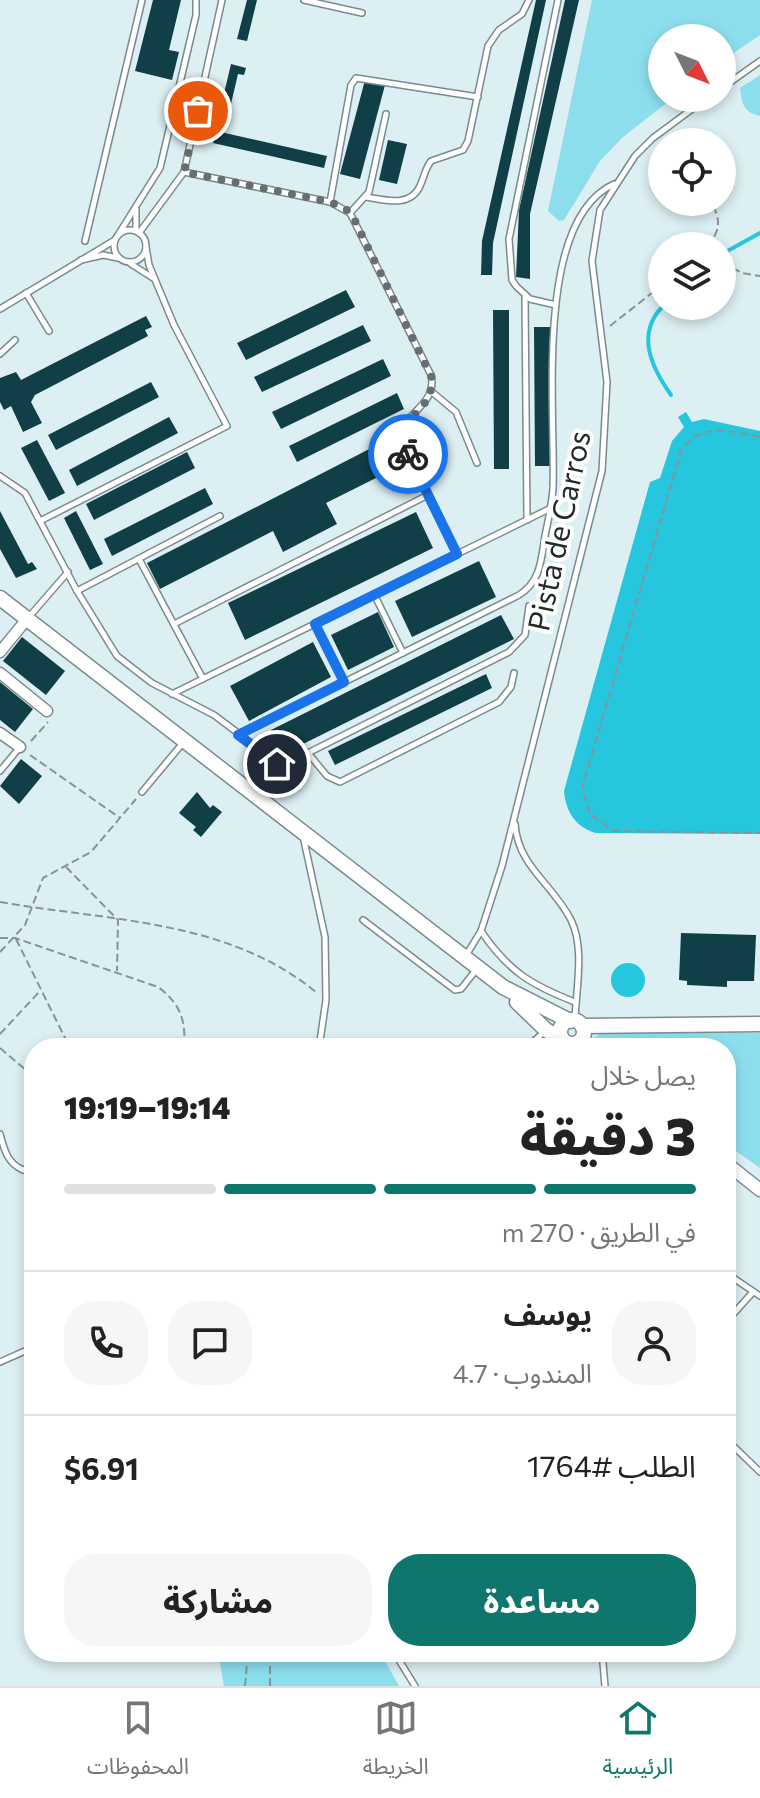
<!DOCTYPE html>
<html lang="ar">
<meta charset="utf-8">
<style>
:root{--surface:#fff;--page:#f6f6f6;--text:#222;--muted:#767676;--line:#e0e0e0;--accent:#0f766e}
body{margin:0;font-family:Commissioner,"Noto Sans Arabic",sans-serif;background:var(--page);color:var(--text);direction:rtl;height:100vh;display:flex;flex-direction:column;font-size:30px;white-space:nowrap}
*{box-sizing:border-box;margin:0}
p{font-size:26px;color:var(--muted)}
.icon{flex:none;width:44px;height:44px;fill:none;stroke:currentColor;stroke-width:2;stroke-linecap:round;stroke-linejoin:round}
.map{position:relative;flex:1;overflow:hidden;direction:ltr}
.drawer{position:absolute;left:24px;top:1038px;width:712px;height:624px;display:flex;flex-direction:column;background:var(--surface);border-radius:32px;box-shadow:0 4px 12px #0003;direction:rtl}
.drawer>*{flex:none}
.needle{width:52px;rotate:132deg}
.fabs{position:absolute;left:648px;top:24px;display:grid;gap:16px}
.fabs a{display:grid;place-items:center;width:88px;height:88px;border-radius:50%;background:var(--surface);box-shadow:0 4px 12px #0003;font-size:40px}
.pin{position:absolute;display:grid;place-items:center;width:68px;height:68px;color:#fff;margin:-34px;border:4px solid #fff;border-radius:50%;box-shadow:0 2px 8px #0007}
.courier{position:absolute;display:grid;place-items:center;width:80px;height:80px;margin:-40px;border:6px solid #1a73e8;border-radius:50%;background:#fff;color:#222;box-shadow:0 2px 10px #0007}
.summary em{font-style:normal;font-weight:800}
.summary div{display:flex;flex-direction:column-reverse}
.summary{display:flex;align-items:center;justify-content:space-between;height:136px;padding:0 40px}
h1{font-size:52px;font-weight:800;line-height:60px}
.bar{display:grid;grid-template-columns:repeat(4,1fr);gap:12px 8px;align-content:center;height:96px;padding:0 40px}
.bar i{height:10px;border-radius:6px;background:var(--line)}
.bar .selected{background:var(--accent)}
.bar p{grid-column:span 4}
.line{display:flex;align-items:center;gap:20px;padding:0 40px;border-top:2px solid var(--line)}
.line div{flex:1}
.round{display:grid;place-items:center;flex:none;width:84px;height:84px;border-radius:32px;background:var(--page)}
.action{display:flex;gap:16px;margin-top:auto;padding:16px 40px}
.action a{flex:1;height:92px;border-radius:32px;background:var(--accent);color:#fff;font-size:32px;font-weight:800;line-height:92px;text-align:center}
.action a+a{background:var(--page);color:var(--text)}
.menu{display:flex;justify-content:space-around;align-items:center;height:112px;border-top:2px solid var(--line);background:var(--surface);font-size:22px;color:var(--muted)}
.menu a{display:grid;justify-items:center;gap:4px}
.menu .selected{color:var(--accent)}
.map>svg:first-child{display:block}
.green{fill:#8ddeed}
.water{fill:#27c6df}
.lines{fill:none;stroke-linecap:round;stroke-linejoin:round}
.stream{stroke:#27c6df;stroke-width:4}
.building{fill:#103f47}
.service-casing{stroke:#7a8b8e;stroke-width:8}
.minor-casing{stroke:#7a8b8e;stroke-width:13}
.tertiary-casing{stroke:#7a8b8e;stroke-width:15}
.secondary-casing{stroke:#7a8b8e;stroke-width:17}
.path{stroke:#879497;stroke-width:2;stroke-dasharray:8 4;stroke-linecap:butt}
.service{stroke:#fff;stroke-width:5}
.minor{stroke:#fff;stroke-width:10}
.tertiary{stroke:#fff;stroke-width:12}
.secondary{stroke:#fff;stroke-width:14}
.done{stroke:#646f72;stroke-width:8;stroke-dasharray:0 14.4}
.route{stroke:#1a73e8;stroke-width:10}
.labels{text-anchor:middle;stroke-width:8;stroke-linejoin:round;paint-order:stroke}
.street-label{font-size:30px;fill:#232a2c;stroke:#fff}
</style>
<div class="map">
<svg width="760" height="1686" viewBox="0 0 760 1686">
<rect width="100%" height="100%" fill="#dceff3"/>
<!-- green -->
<g class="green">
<path d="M592 0H760V35L722 61V38H662V98H673L623 137 600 161 564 220 559 221 548 211Z"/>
<path d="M760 75V116C743 112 742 104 740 88Z"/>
<path d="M604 1032 760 1033V1168L726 1144V1048H596L593 1038Z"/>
<path d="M218 1652H380L399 1686H224Z"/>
</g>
<!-- water -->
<g class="water">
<path d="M686 412 692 422 704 419 760 431V834L595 833C575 826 566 812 564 791L650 482 660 478 672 441 684 427 678 417Z"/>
<circle cx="628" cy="980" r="17"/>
</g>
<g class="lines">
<!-- stream -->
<g class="stream">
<path d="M722 254 760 233"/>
<path d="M663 306C635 334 652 368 671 395"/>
</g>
</g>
<!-- building -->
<g class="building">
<path d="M153 0H181L169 50 179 52 172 80 135 71Z"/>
<path d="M247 0H257L247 41 237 39Z"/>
<path d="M536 0H546L493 243 492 275H481L482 241Z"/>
<path d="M565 0H579L530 214V279L516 277 519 210Z"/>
<path d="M231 64 246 68 244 75 238 74 226 125 217 123Z"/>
<path d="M365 80 385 85 360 179 340 174Z"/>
<path d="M216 131 327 156 324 168 213 143Z"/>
<path d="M388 140 407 144 397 184 379 180Z"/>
<path d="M346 290 355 307 246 360 237 343Z"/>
<path d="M493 310H509V469H494Z"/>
<path d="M146 316 152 327 145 330 148 336 35 395 31 402 42 423 23 432 11 406 4 410 0 402V378L16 372 21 380Z"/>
<path d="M363 325 371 341 262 392 254 377Z"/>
<path d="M534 327H551V466H535Z"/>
<path d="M383 359 391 376 281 429 272 412Z"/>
<path d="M151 382 159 397 56 450 48 435Z"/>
<path d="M397 393 404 409 297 462 289 446Z"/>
<path d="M169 417 178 433 77 486 69 470Z"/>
<path d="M37 440 65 493 49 501 21 448Z"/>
<path d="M381 443 394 469 326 503 337 524 283 552 273 531 160 589 147 563Z"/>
<path d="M187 452 195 468 94 520 86 504Z"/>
<path d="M205 488 213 504 112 556 104 539Z"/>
<path d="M0 511 28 564 32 562 37 569 16 578 0 549Z"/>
<path d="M76 511 103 564 90 570 64 518Z"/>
<path d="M416 512 433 548 245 640 228 603Z"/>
<path d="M479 561 496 597 412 637 395 601Z"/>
<path d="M378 612 394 647 348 670 331 635Z"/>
<path d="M501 615 514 639 283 754 271 730Z"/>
<path d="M22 637 65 671 46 695 3 661Z"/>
<path d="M313 642 331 677 249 721 230 686Z"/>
<path d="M486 674 492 688 335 765 328 751Z"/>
<path d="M0 682 33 709 15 732 0 720Z"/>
<path d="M21 759 42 776 19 804 0 786Z"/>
<path d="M197 792 210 808 213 805 222 812 201 837 193 830 196 827 179 813Z"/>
<path d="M681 933 756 935 754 981H727V987L687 985V981L679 980Z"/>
</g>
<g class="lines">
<!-- service casing -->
<g class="service-casing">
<g id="service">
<path d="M304 0 362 13"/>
<path d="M722 88 760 61"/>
<path d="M184 172 330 202 350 213 431 375C438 404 404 412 400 437L457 554"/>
<path d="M366 197C385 200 410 208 420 186 424 177 425 169 431 161L463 150 468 141 488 46 499 30 522 14 529 0"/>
<path d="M330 202 351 85 356 78 478 97"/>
<path d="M350 213 369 192 386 114"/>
<circle cx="130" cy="246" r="16"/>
<path d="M136 231V209"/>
<path d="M139 233 184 172 222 0"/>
<path d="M118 235 160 168 196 15V0"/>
<path d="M85 241 142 0"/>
<path d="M81 260 103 255 118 258"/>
<path d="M131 264 153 278"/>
<path d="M26 293 49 331"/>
<path d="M525 297 527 520"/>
<path d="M556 305 530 299 516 286 512 280 509 239 558 0"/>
<path d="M0 309 115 240"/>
<path d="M0 354 15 340"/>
<path d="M432 392 456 412 477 463"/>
<path d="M0 476 25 493 77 591 117 656 152 683 214 715 282 766 509 652 525 635 529 606"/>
<path d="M40 521 227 426 174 325 149 265 146 247"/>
<path d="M139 559 203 679"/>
<path d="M77 591 220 516"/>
<path d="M374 594 403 653"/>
<path d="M28 618 68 572"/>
<path d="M174 624 428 495"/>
<path d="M315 624 344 682"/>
<path d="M172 694 549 509"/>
<path d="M238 735 519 595C541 581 541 560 545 536 548 521 552 504 553 488 556 412 533 221 614 184"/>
<path d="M308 753 327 776 340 782 499 702 511 687 514 673"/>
<path d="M0 771 20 747"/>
<path d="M142 792 182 744"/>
<path d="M515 824C518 867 553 884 571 920 585 948 576 989 575 1020"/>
<path d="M303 836 325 937 326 1000 319 1048"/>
<path d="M363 920 455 990 461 989 476 970"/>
<path d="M481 931C508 971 531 985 575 1002"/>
<path d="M465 957 481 931 502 866 602 471 607 382 592 261 600 210 635 156 653 138 707 98"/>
<path d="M526 1048 543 1033"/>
<path d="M0 1134C4 1149 7 1163 23 1170L34 1167"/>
<path d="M726 1273 760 1296"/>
<path d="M726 1322 753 1292"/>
<path d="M0 1362 34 1347"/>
<path d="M726 1439 760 1472"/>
<path d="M394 1652 415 1686"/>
<path d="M602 1652 605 1686"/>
</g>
</g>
<!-- minor casing -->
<g class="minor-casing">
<g id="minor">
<path d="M0 652 27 619"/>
<path d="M0 673 47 711"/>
<path d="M0 733 20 747"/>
</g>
</g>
<!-- tertiary casing -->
<g class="tertiary-casing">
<g id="tertiary">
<path d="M582 1038 589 1048"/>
<path d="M571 1044 576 1048"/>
<path d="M726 1163 760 1190"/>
</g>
</g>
<!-- secondary casing -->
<g class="secondary-casing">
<g id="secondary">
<path d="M0 598 503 987 570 1021"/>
<path d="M517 1002 546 1030 562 1039"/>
<circle cx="572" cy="1032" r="12"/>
<path d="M582 1026 760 1024"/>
</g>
</g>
<!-- path -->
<g class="path">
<path d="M707 246C721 231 721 219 711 202"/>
<path d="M722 262 742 273 760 276"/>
<path d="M610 326 662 285"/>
<path d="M760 437C729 431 702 421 681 451L582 788 590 814 613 831 760 833"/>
<path d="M31 741 48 722"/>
<path d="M30 755 120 818"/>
<path d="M66 867 118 920 117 971"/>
<path d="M0 902C108 921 228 919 317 993"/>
<path d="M0 938H15L158 987C181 1004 186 1021 184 1048"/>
<path d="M16 939 70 1048"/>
<path d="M0 952 25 925 43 878 91 852 136 799"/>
<path d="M0 1034 40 991"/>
<path d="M0 1048 34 1077"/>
<path d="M245 1686 248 1652"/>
<path d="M270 1686V1652"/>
</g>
<!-- service -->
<use href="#service" class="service"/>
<!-- minor -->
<use href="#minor" class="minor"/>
<!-- tertiary -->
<use href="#tertiary" class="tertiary"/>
<!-- secondary -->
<use href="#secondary" class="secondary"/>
</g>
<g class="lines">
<!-- done -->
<path class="done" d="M198 111 184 172 330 202 346 209 354 219 433 380 429 398 400 432 408 454"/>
<!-- route -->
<path class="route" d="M277 764 238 735 344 682 315 624 457 554 408 454"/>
</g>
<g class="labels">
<!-- street labels -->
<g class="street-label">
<text transform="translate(560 531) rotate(-78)" y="10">Pista de Carros</text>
</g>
</g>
</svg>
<div class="fabs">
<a><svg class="needle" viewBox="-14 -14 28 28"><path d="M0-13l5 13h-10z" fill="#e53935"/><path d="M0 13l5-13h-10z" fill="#767676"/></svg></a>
<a><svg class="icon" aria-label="locate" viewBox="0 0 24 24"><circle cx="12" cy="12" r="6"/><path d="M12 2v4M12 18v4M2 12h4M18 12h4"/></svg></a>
<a><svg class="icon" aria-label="layers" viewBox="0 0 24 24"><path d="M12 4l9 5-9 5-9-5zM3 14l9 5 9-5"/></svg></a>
</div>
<div class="pin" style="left:198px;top:111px;background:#ea580c"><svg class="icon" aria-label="bag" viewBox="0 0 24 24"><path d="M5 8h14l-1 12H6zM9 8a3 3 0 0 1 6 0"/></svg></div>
<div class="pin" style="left:277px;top:764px;background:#1f2937"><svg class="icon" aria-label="home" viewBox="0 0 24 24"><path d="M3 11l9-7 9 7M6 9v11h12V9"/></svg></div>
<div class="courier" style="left:408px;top:454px"><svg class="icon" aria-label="bike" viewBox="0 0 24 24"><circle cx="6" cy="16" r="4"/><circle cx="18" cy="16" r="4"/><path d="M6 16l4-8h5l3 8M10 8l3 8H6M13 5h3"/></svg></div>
<section class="drawer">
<div class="summary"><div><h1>3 دقيقة</h1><p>يصل خلال</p></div><em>19:14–19:19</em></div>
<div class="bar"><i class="selected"></i><i class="selected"></i><i class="selected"></i><i></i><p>في الطريق · 270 m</p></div>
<div class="line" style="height:144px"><a class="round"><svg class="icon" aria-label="person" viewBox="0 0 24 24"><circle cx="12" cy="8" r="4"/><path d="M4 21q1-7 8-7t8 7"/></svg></a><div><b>يوسف</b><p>المندوب · 4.7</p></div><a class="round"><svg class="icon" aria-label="chat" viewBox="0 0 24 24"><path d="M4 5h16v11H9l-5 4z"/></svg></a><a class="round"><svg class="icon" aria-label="phone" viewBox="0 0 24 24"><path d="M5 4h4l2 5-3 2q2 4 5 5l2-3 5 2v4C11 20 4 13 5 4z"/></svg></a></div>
<div class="line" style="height:104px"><div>الطلب #1764</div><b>$6.91</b></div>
<div class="action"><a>مساعدة</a><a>مشاركة</a></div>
</section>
</div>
<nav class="menu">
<a class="selected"><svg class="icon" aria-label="home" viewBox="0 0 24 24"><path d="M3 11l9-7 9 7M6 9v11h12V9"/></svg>الرئيسية</a>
<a><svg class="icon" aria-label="map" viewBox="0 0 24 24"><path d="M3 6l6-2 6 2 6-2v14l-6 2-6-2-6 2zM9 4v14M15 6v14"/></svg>الخريطة</a>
<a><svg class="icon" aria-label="saved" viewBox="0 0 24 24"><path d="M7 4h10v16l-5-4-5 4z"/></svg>المحفوظات</a>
</nav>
